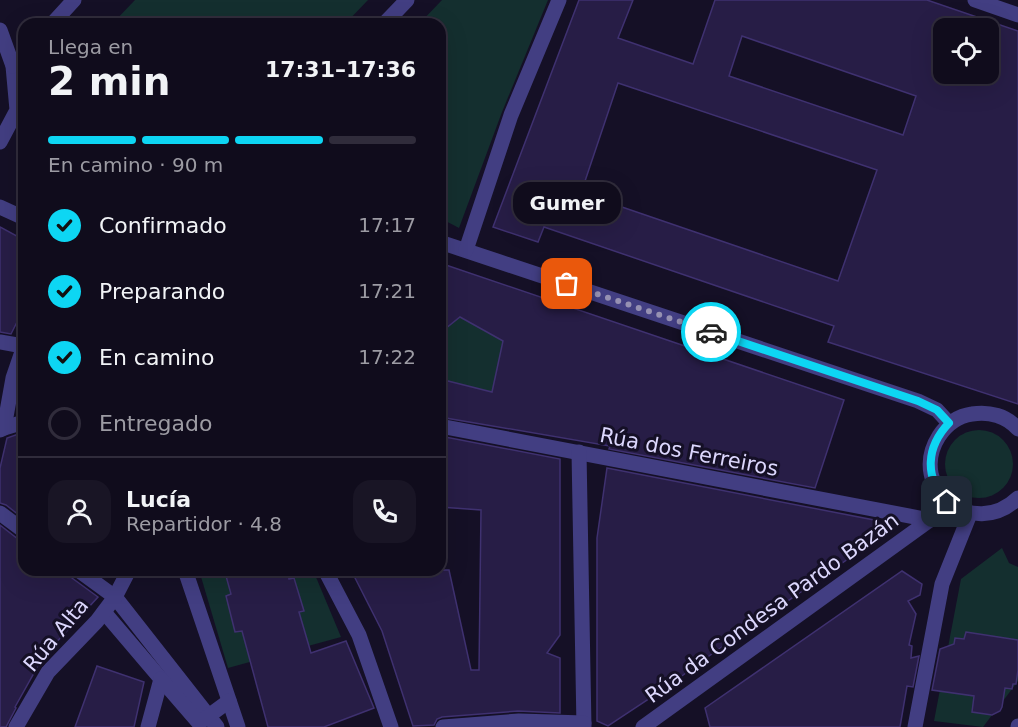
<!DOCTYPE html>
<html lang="es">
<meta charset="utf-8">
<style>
:root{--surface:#100c1c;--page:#191525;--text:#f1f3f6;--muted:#9c9ba3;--line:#302c3b;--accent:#0dd6f3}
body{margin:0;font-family:"DejaVu Sans",sans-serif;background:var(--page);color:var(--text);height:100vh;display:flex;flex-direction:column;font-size:22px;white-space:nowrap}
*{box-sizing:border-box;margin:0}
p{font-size:20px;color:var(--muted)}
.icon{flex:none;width:33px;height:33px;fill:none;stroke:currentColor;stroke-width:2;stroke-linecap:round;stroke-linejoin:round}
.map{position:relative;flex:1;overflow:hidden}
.sheet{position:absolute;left:18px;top:18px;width:428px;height:558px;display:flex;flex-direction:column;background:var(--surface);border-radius:18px;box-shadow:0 6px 24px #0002,0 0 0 2px var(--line)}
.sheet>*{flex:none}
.controls{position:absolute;left:933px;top:18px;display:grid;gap:12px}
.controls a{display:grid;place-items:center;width:66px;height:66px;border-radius:12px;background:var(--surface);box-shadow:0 6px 24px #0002,0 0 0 2px var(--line);font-size:30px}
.pin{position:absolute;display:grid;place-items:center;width:51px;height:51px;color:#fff;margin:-26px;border-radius:12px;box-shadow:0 3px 9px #0006}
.courier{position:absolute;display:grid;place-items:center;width:60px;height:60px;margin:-30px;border:4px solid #0dd6f3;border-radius:50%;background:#fff;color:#222;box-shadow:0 2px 8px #0007}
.bubble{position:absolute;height:42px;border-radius:18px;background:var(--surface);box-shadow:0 6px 24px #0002,0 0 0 2px var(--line);font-size:20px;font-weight:600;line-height:42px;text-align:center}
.summary em{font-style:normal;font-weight:600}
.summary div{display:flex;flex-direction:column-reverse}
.summary{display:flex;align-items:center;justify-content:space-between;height:102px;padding:0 30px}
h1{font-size:39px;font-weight:600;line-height:45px}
.bar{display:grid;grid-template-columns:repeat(4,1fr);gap:9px 6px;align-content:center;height:72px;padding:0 30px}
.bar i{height:8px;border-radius:4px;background:var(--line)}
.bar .selected{background:var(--accent)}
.bar p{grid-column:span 4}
.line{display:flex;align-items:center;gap:15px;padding:0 30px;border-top:2px solid var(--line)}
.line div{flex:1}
.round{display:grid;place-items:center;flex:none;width:63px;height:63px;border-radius:18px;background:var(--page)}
ol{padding:0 30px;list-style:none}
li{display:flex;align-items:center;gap:18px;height:66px}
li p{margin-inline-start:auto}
li .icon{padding:6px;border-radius:50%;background:var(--accent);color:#111;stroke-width:4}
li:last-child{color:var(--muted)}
li i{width:33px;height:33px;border:3px solid var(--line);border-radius:50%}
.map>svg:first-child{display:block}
.green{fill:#142f2f}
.building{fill:#271d46;stroke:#3f3170;stroke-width:1.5;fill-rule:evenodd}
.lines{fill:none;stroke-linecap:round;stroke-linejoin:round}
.street{stroke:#423e82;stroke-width:15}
.done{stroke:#9691b2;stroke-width:6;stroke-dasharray:0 10.8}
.route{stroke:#0dd6f3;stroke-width:8}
.labels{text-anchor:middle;stroke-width:6;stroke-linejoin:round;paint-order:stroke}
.street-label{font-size:21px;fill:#dcd7fd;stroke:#151026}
</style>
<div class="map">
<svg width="1018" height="727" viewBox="0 0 1018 727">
<rect width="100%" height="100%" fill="#151026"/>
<!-- green -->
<g class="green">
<path d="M135 0H368L345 24H112Z"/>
<path d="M442 0H548L502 112 459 228 440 218V24H419Z"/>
<path d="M460 317 503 340 492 396 468 386 440 379V325L443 329Z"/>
<circle cx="979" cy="464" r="34"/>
<path d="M1002 548 1009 563 1018 567V681L1003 701 1000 711 992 715 983 727 934 721 961 579Z"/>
<path d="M199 570H313L341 637 228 668Z"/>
</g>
<!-- building -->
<g class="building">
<path d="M579 0H633L618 38 693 64 715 0H927L1018 31V404L828 342 834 326 544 227 538 242 493 227ZM944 28H988V74H944ZM742 36 916 96 903 135 729 76ZM618 83 877 170 838 281 581 193Z"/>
<path d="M0 227 24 240V308L11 334 0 332Z"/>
<path d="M440 263 844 400 815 488 609 449 610 446 440 417V379L492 392 503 341 460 317 440 333Z"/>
<path d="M24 432V519L6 505 0 503V468L7 438Z"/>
<path d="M440 436 560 459V635L547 653 560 658V713L518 711 442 717 437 719 434 725 413 726 382 631 351 570H449L471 670H479L481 510 440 507Z"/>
<path d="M607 468 874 520 878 538 699 663 670 685 608 726 597 721V538Z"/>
<path d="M0 525 18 539 24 541V570H68L72 578 98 597 52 647 38 666 15 707 16 708 6 727H0Z"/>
<path d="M264 570H287L289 579 294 578 304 611 299 612 311 653 346 641 374 708 324 727H268L242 631 235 632 226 596 231 594 226 576 244 571 246 575Z"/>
<path d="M902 571 922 584 920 595 908 601 916 614 909 645 912 646 911 658 919 656 913 687 907 686 900 727H710L705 708Z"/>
<path d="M966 632 1018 640V670L1016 684H1013L1012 689 1005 688 1002 707 1000 711 992 715 972 712 974 696 932 690 940 649 954 644 955 638 964 639Z"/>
<path d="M97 666 144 682 134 727H75Z"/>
</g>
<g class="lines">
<!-- street -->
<g class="street">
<path d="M975 0 1018 15"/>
<path d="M52 24 74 0"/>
<path d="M384 24 407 0"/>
<path d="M0 30 13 66 17 110 0 142"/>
<path d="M13 66 24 54"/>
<path d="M0 207 24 218"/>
<path d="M440 242 918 401 937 410 949 423"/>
<path d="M466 250 511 115 559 0"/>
<path d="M0 342 23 346"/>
<path d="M440 426 930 520"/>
<path d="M4 428 24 422"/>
<path d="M1018 429C1007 416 989 411 972 414 958 416 947 424 939 436 906 488 973 541 1018 498"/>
<path d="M0 430 4 428 13 378 24 346"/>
<path d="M579 452 584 727"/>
<path d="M0 513 24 531"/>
<path d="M78 570 115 597 217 727"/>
<path d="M185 570 238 727"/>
<path d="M325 570 359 635 391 727"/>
<path d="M104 612 161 679 148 727"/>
<path d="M161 679 199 723 229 701"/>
<path d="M16 727 48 672 97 621 115 597 129 570"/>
<path d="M443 727 519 721 584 723"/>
<path d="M643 727 930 520 943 514 958 509"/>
<path d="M915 727 942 584 970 514"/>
<path d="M1018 727V726"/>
</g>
</g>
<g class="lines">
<!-- done -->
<path class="done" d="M567 284 711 332"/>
<!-- route -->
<path class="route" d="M711 332 918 401 937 410 949 423C926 447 924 477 947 502"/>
</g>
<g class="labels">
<!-- street labels -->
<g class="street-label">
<text transform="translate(689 452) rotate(11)" y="7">Rúa dos Ferreiros</text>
<text transform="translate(772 608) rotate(-36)" y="7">Rúa da Condesa Pardo Bazán</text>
<text transform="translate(56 635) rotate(-50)" y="7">Rúa Alta</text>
</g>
</g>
</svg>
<div class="controls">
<a><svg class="icon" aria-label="locate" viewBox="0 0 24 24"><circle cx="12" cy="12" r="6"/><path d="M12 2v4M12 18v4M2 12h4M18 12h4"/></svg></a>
</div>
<div class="pin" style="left:567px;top:284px;background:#ea580c"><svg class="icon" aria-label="bag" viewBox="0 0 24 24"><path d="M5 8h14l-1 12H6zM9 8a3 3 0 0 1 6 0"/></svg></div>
<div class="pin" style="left:947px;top:502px;background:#1f2937"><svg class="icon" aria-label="home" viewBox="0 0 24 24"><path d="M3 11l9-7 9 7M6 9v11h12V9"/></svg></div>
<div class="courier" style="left:711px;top:332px"><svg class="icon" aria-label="car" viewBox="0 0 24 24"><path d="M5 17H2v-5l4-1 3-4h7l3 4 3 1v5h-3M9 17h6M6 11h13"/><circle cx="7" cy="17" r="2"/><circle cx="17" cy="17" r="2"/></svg></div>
<div class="bubble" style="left:513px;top:182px;width:108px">Gumer</div>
<section class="sheet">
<div class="summary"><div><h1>2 min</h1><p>Llega en</p></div><em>17:31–17:36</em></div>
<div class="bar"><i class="selected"></i><i class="selected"></i><i class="selected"></i><i></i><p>En camino · 90 m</p></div>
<ol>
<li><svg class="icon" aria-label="check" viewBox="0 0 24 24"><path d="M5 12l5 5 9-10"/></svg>Confirmado<p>17:17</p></li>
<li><svg class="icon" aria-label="check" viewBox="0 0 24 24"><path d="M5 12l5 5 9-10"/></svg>Preparando<p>17:21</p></li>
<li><svg class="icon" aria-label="check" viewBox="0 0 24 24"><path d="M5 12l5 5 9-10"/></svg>En camino<p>17:22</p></li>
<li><i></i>Entregado</li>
</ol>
<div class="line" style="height:108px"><a class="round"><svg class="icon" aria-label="person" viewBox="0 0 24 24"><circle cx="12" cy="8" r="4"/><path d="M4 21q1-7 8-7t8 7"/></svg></a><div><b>Lucía</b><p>Repartidor · 4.8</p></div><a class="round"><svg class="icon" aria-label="phone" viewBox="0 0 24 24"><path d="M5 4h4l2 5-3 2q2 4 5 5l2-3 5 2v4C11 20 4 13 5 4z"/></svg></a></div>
</section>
</div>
